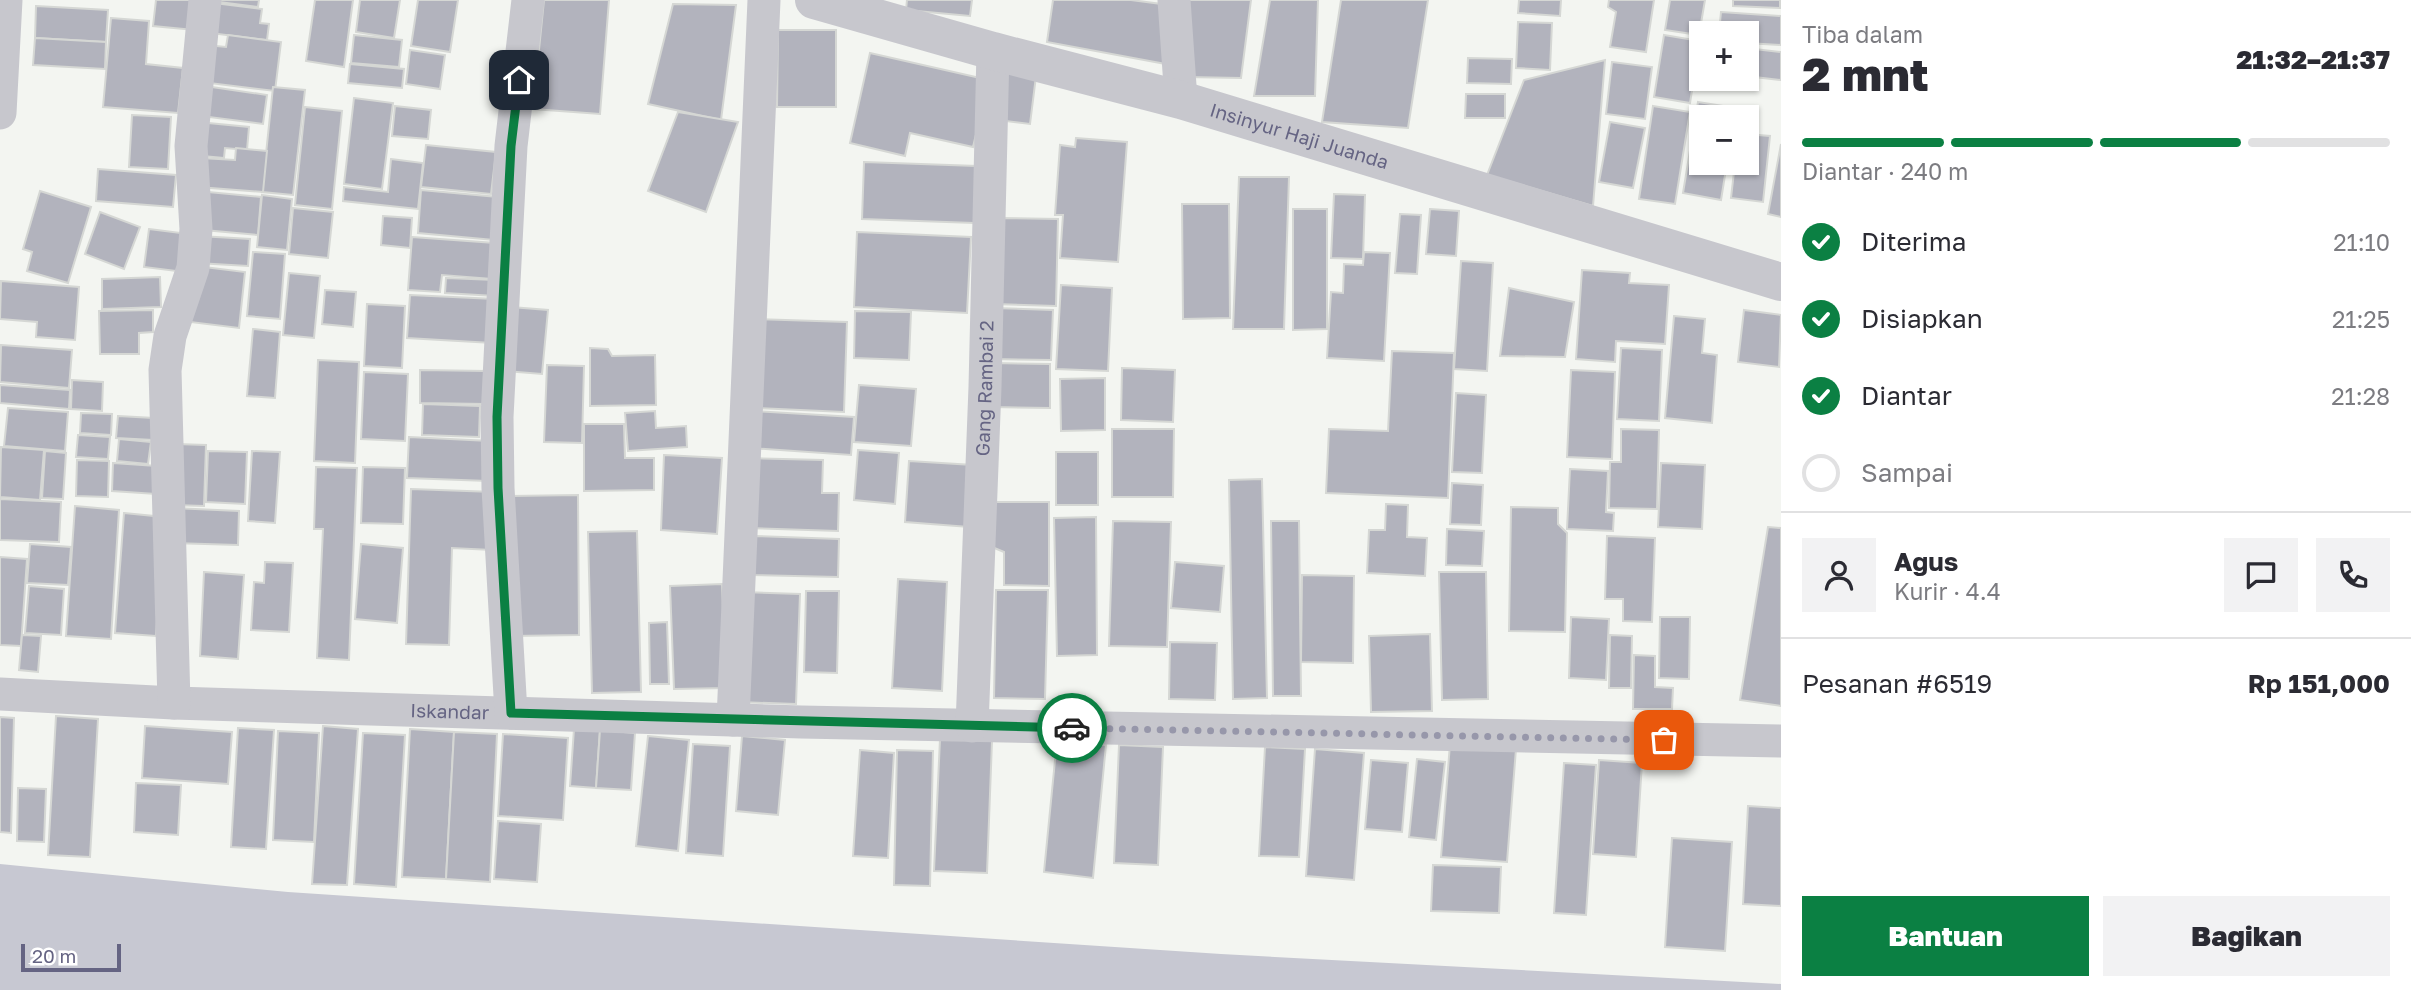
<!DOCTYPE html>
<html lang="id">
<meta charset="utf-8">
<style>
:root{--surface:#fff;--page:#f2f2f3;--text:#2b2b33;--muted:#7c7c81;--line:#e1e1e2;--accent:#0b8043}
body{margin:0;font-family:"Golos Text",sans-serif;background:var(--page);color:var(--text);height:100vh;display:flex;flex-direction:column;font-size:26px;white-space:nowrap}
*{box-sizing:border-box;margin:0}
p{font-size:23px;color:var(--muted)}
.icon{flex:none;width:38px;height:38px;fill:none;stroke:currentColor;stroke-width:2;stroke-linecap:round;stroke-linejoin:round}
.map{position:relative;flex:1;overflow:hidden}
.side{display:flex;flex-direction:column;background:var(--surface);width:630px}
.side>*{flex:none}
.fabs{position:absolute;left:1689px;top:21px;display:grid;gap:14px}
.fabs a{display:grid;place-items:center;width:70px;height:70px;border-radius:0px;background:var(--surface);box-shadow:0 2px 5px #0004;font-size:35px}
.scale{position:absolute;left:21px;bottom:18px;width:100px;box-sizing:border-box;padding-left:7px;border:4px solid #656483;border-top:0;font-size:19px;line-height:24px;white-space:nowrap;color:#656483;-webkit-text-stroke:5px #fff;paint-order:stroke}
.pin{position:absolute;display:grid;place-items:center;width:60px;height:60px;color:#fff;margin:-30px;border-radius:14px;box-shadow:0 4px 10px #0006}
.courier{position:absolute;display:grid;place-items:center;width:70px;height:70px;margin:-35px;border:5px solid #0b8043;border-radius:50%;background:#fff;color:#222;box-shadow:0 2px 9px #0007}
.summary em{font-style:normal;font-weight:800}
.summary div{display:flex;flex-direction:column-reverse}
.summary{display:flex;align-items:center;justify-content:space-between;height:119px;padding:0 21px}
h1{font-size:46px;font-weight:800;line-height:52px}
.bar{display:grid;grid-template-columns:repeat(4,1fr);gap:10px 7px;align-content:center;height:84px;padding:0 21px}
.bar i{height:9px;border-radius:5px;background:var(--line)}
.bar .selected{background:var(--accent)}
.bar p{grid-column:span 4}
.line{display:flex;align-items:center;gap:18px;padding:0 21px;border-top:2px solid var(--line)}
.line div{flex:1}
.round{display:grid;place-items:center;flex:none;width:74px;height:74px;border-radius:0px;background:var(--page)}
ol{padding:0 21px;list-style:none}
li{display:flex;align-items:center;gap:21px;height:77px}
li p{margin-inline-start:auto}
li .icon{padding:7px;border-radius:50%;background:var(--accent);color:#fff;stroke-width:4}
li:last-child{color:var(--muted)}
li i{width:38px;height:38px;border:4px solid var(--line);border-radius:50%}
.cta{display:flex;gap:14px;margin-top:auto;padding:14px 21px}
.cta a{flex:1;height:80px;border-radius:0px;background:var(--accent);color:#fff;font-size:28px;font-weight:800;line-height:80px;text-align:center}
.cta a+a{background:var(--page);color:var(--text)}
main{display:flex;flex:1;min-height:0}
.map>svg:first-child{display:block}
.water{fill:#c7c8d2}
.building{fill:#b2b3bd;stroke:#d5d7d4;stroke-width:2}
.lines{fill:none;stroke-linecap:round;stroke-linejoin:round}
.minor{stroke:#c7c7cd;stroke-width:33}
.tertiary{stroke:#c7c7cd;stroke-width:38}
.done{stroke:#9797aa;stroke-width:7;stroke-dasharray:0 12.6}
.route{stroke:#0b8043;stroke-width:9}
.labels{text-anchor:middle;stroke-width:7;stroke-linejoin:round;paint-order:stroke}
.street-label{font-size:19px;fill:#656483;stroke:#fff}
</style>
<main>
<div class="map">
<svg width="1781" height="990" viewBox="0 0 1781 990">
<rect width="100%" height="100%" fill="#f3f5f1"/>
<!-- water -->
<path class="water" d="M0 864 288 892 1221 954 1781 984V990H0Z"/>
<!-- building -->
<g class="building">
<path d="M156 0H198L194 30 153 26Z"/>
<path d="M219 0H259L258 7 219 2Z"/>
<path d="M315 0H353L344 67 306 61Z"/>
<path d="M360 0H400L394 38 356 32Z"/>
<path d="M418 0H458L450 52 411 46Z"/>
<path d="M544 0H609L600 114 533 109Z"/>
<path d="M907 0H972L970 16 906 10Z"/>
<path d="M1053 0H1131L1169 5 1171 65 1047 42Z"/>
<path d="M1189 0H1251L1241 78 1186 77Z"/>
<path d="M1270 0H1318L1315 96H1254Z"/>
<path d="M1341 0H1428L1408 128 1322 122Z"/>
<path d="M1519 0H1561L1560 16 1518 13Z"/>
<path d="M1609 0H1654L1646 52 1610 47 1616 12 1608 7Z"/>
<path d="M1670 0H1705L1699 35 1665 30Z"/>
<path d="M1733 0H1780V8L1733 6Z"/>
<path d="M214 3 262 9 260 23 269 24 267 40 210 33Z"/>
<path d="M673 4 736 5 721 120 648 104Z"/>
<path d="M36 6 108 10 106 42 35 38Z"/>
<path d="M1721 12 1781 16V45L1746 43V33H1719Z"/>
<path d="M111 18 149 21 146 64 183 68 178 113 103 107Z"/>
<path d="M1518 22 1552 23 1550 70 1516 68Z"/>
<path d="M778 30H836V107H777Z"/>
<path d="M228 35 281 42 275 91 201 82 206 45 226 47Z"/>
<path d="M354 35 402 40 399 67 351 63Z"/>
<path d="M1664 35 1700 41 1690 103 1654 97Z"/>
<path d="M35 38 106 42 105 69 33 65Z"/>
<path d="M1746 48 1781 52V80L1746 76Z"/>
<path d="M410 50 445 55 440 89 406 84Z"/>
<path d="M870 53 989 80 973 147 910 133 905 156 850 143Z"/>
<path d="M1468 58 1512 59 1511 84 1467 83Z"/>
<path d="M1605 60 1593 206 1487 175 1524 80Z"/>
<path d="M1612 62 1652 67 1645 119 1606 114Z"/>
<path d="M350 64 404 69 402 88 348 83Z"/>
<path d="M1003 72 1036 76 1030 124 997 120Z"/>
<path d="M205 86 267 95 263 124 201 116Z"/>
<path d="M273 87 305 90 293 195 262 192Z"/>
<path d="M1466 94H1505V118H1465Z"/>
<path d="M354 98 393 103 382 189 344 184Z"/>
<path d="M1698 102 1736 108 1734 117H1701V163H1727L1721 200 1683 193Z"/>
<path d="M395 106 431 110 428 139 392 136Z"/>
<path d="M1653 106 1690 112 1675 204 1639 199Z"/>
<path d="M305 107 342 111 332 209 295 205Z"/>
<path d="M678 112 738 122 706 212 648 191Z"/>
<path d="M132 115 171 117 168 169 129 167Z"/>
<path d="M198 122 249 127 247 150 225 148 224 158 202 156Z"/>
<path d="M1610 122 1645 128 1633 188 1599 182Z"/>
<path d="M1746 134 1770 136 1763 202 1731 198 1735 163H1746Z"/>
<path d="M1076 138 1127 142 1118 262 1060 258 1063 215H1055L1060 145 1075 147Z"/>
<path d="M1781 144V217L1768 214Z"/>
<path d="M426 145 496 152 491 194 421 187Z"/>
<path d="M236 148 267 151 263 192 198 187 201 158 235 160Z"/>
<path d="M391 159 423 163 418 209 343 201 344 187 388 192Z"/>
<path d="M864 162 977 166 974 223 862 219Z"/>
<path d="M98 169 176 175 173 207 96 201Z"/>
<path d="M1239 177H1289L1284 329H1233Z"/>
<path d="M421 190 498 197 494 240 418 233Z"/>
<path d="M40 191 91 207 68 283 27 271 32 252 23 249Z"/>
<path d="M208 192 261 197 258 235 204 230Z"/>
<path d="M1334 194 1365 195 1363 259 1331 258Z"/>
<path d="M262 195 292 199 287 250 257 247Z"/>
<path d="M1182 204H1229L1230 318 1183 319Z"/>
<path d="M293 208 333 212 328 258 289 254Z"/>
<path d="M1293 209H1327V329L1293 330Z"/>
<path d="M1430 209 1459 211 1456 256 1426 254Z"/>
<path d="M100 212 140 227 124 269 85 254Z"/>
<path d="M1400 214 1421 215 1417 274 1395 273Z"/>
<path d="M383 216 412 218 410 248 381 245Z"/>
<path d="M997 218 1058 219 1056 306 994 304Z"/>
<path d="M149 229 189 234 184 272 144 267Z"/>
<path d="M857 232 971 237 967 313 854 307Z"/>
<path d="M199 236 250 239 248 266 197 263Z"/>
<path d="M412 237 495 243 492 279 442 275 440 292 408 290Z"/>
<path d="M253 252 285 254 280 319 247 316Z"/>
<path d="M1364 252 1390 253 1384 361 1327 358 1331 292 1343 293 1344 264 1363 265Z"/>
<path d="M1461 261 1493 263 1487 371 1454 369Z"/>
<path d="M196 266 245 272 239 328 190 322Z"/>
<path d="M1582 270 1630 273 1629 283 1669 285 1665 344 1616 341 1615 362 1576 359Z"/>
<path d="M289 273 320 276 314 338 283 335Z"/>
<path d="M160 277 161 307 102 309V279Z"/>
<path d="M446 278 496 280 495 296 445 293Z"/>
<path d="M1 281 79 287 75 340 36 337 37 322 0 319Z"/>
<path d="M1061 285 1112 288 1108 371 1056 369Z"/>
<path d="M1509 288 1574 302 1565 357 1500 356Z"/>
<path d="M325 290 356 292 353 327 322 324Z"/>
<path d="M410 295 495 299 492 343 407 338Z"/>
<path d="M367 304 405 306 402 368 364 366Z"/>
<path d="M511 307 548 310 542 374 506 371Z"/>
<path d="M994 308 1053 310 1051 360 993 359Z"/>
<path d="M153 310V332L139 333V354H100L99 311Z"/>
<path d="M1744 310 1781 315 1779 367 1738 362Z"/>
<path d="M855 311 911 312 909 360 854 358Z"/>
<path d="M1674 316 1705 319 1702 353 1717 355 1712 423 1665 418Z"/>
<path d="M758 319 847 322 844 412 754 408Z"/>
<path d="M253 329 280 332 275 398 247 396Z"/>
<path d="M1 345 72 350 69 388 0 382Z"/>
<path d="M590 348 608 349 612 356 655 355 656 405 590 406Z"/>
<path d="M1621 348 1662 350 1659 421 1617 419Z"/>
<path d="M1392 351 1454 353 1448 498 1326 493 1329 429 1388 431Z"/>
<path d="M318 360 359 362 355 463 314 461Z"/>
<path d="M993 363 1050 364V408L993 407Z"/>
<path d="M547 365 584 366 582 443 544 442Z"/>
<path d="M1122 368 1175 370 1173 422 1121 420Z"/>
<path d="M420 370 486 371 485 404 420 403Z"/>
<path d="M1571 370 1615 372 1612 459 1567 457Z"/>
<path d="M364 372 408 374 405 441 361 439Z"/>
<path d="M1105 378V430L1061 431 1060 379Z"/>
<path d="M72 380 103 382 102 411 71 409Z"/>
<path d="M0 385 70 390 69 409 0 403Z"/>
<path d="M859 385 916 389 911 446 854 442Z"/>
<path d="M1456 393 1486 395 1482 473 1452 472Z"/>
<path d="M423 404 480 406 479 437 422 435Z"/>
<path d="M8 408 68 412 65 451 4 446Z"/>
<path d="M655 411 656 428 686 426 687 447 628 451 625 413Z"/>
<path d="M752 411 854 417 851 455 750 448Z"/>
<path d="M81 413 112 414 111 435 80 433Z"/>
<path d="M118 416 154 418 153 440 116 438Z"/>
<path d="M584 424H624L625 458H654V490L584 491Z"/>
<path d="M1112 429H1174L1173 497H1112Z"/>
<path d="M1621 429 1659 430 1657 509 1609 508 1610 462H1621Z"/>
<path d="M78 435 110 437 108 459 76 457Z"/>
<path d="M409 437 490 441 488 481 407 478Z"/>
<path d="M119 439 151 442 148 464 117 461Z"/>
<path d="M176 444 206 445 204 506 173 505Z"/>
<path d="M1 447 44 450 40 500 0 497Z"/>
<path d="M858 450 899 453 895 504 854 500Z"/>
<path d="M45 451 66 453 63 499 42 498Z"/>
<path d="M208 451 247 452 245 504 206 502Z"/>
<path d="M252 451 280 452 275 523 248 521Z"/>
<rect x="1056" y="452" width="42" height="53"/>
<path d="M664 455 722 458 717 534 661 530Z"/>
<path d="M747 458 823 460 822 493H839L838 531 745 528Z"/>
<path d="M77 460 109 461 108 497 76 496Z"/>
<path d="M909 461 973 465 969 527 905 522Z"/>
<path d="M113 463 157 466 156 494 112 491Z"/>
<path d="M1661 463 1705 465 1702 529 1658 527Z"/>
<path d="M316 467 357 468 349 660 317 658 323 529H314Z"/>
<path d="M363 467 405 468 403 524 361 523Z"/>
<path d="M1570 469 1608 471 1606 512 1614 513 1613 531 1567 529Z"/>
<path d="M1262 479 1267 698 1233 699 1229 480Z"/>
<path d="M1452 483 1483 485 1481 525 1450 524Z"/>
<path d="M411 489 494 492 492 550 452 548 449 645 406 644Z"/>
<path d="M578 495 579 635 512 636 511 496Z"/>
<path d="M0 499 61 502 59 542 0 540Z"/>
<path d="M993 502H1049V586L1004 585V552L992 547Z"/>
<path d="M1386 504 1408 505 1407 537 1427 538 1425 576 1367 573 1369 530H1385Z"/>
<path d="M75 506 119 510 111 639 66 636Z"/>
<path d="M1511 507 1558 508V524L1567 533 1565 632 1509 631Z"/>
<path d="M173 508 239 511 238 545 172 543Z"/>
<path d="M124 513 164 517 156 636 115 633Z"/>
<path d="M1096 517 1097 655 1057 656 1054 518Z"/>
<path d="M1113 521 1171 522 1167 647 1109 646Z"/>
<path d="M1271 521H1299L1301 696H1273Z"/>
<path d="M1768 527 1781 528V706L1740 700Z"/>
<path d="M1447 529 1484 531 1482 566 1446 565Z"/>
<path d="M637 531 641 692 592 693 588 532Z"/>
<path d="M754 536 839 539 838 577 753 575Z"/>
<path d="M1607 536 1655 538 1652 622 1623 621V599H1605Z"/>
<path d="M30 544 71 547 68 585 27 583Z"/>
<path d="M361 544 403 548 397 623 355 619Z"/>
<path d="M0 557 27 559 21 646 0 645Z"/>
<path d="M265 562 293 563 289 632 251 630 254 582 264 583Z"/>
<path d="M1175 562 1224 566 1220 612 1171 608Z"/>
<path d="M204 572 244 575 238 659 200 656Z"/>
<path d="M1439 572H1486L1488 699 1442 700Z"/>
<path d="M1302 575 1354 576 1353 663 1301 662Z"/>
<path d="M898 579 947 582 942 691 892 688Z"/>
<path d="M722 584 726 688 674 689 670 586Z"/>
<path d="M29 586 64 589 61 635 25 633Z"/>
<path d="M996 590H1048L1045 699 994 698Z"/>
<path d="M806 591H839L837 673 804 672Z"/>
<path d="M743 592 800 594 796 704 739 702Z"/>
<path d="M1571 617 1609 619 1606 680 1569 678Z"/>
<path d="M1660 617H1690L1689 679 1659 678Z"/>
<path d="M667 622 669 684H650L649 623Z"/>
<path d="M1430 634 1432 711 1371 712 1369 636Z"/>
<path d="M22 635 41 636 38 672 19 670Z"/>
<path d="M1610 635 1632 636 1631 688H1609Z"/>
<path d="M1170 642 1217 643 1215 700 1169 699Z"/>
<path d="M1634 655 1655 656V687L1673 688 1672 709H1633Z"/>
<path d="M56 716 98 719 90 857 48 855Z"/>
<path d="M0 717 14 718 11 833 0 832Z"/>
<path d="M145 726 232 732 228 784 142 778Z"/>
<path d="M323 726 358 729 347 885 312 884Z"/>
<path d="M238 728 274 730 266 849 231 847Z"/>
<path d="M410 729 454 732 446 879 402 877Z"/>
<path d="M574 729 600 730 596 788 570 786Z"/>
<path d="M600 730 635 733 631 790 596 788Z"/>
<path d="M278 731 319 733 314 842 273 840Z"/>
<path d="M454 732 497 734 490 882 446 879Z"/>
<path d="M363 733 405 735 396 887 354 884Z"/>
<path d="M503 734 568 738 563 820 498 816Z"/>
<path d="M648 736 689 740 678 851 636 846Z"/>
<path d="M742 736 785 740 778 815 736 811Z"/>
<path d="M940 739 992 741 987 873 934 871Z"/>
<path d="M1057 740 1106 745 1093 878 1044 872Z"/>
<path d="M693 744 730 746 723 856 686 853Z"/>
<path d="M1450 744 1516 749 1507 862 1441 857Z"/>
<path d="M1119 745 1163 747 1158 865 1114 863Z"/>
<path d="M1265 747 1305 749 1299 857 1259 856Z"/>
<path d="M1315 749 1364 753 1354 880 1306 876Z"/>
<path d="M860 750 894 753 888 858 853 856Z"/>
<path d="M897 750 933 751 930 886 894 885Z"/>
<path d="M1417 759 1445 762 1436 840 1409 837Z"/>
<path d="M1371 760 1408 763 1402 832 1365 829Z"/>
<path d="M1599 760 1642 763 1636 857 1593 854Z"/>
<path d="M1564 763 1596 765 1586 915 1554 913Z"/>
<path d="M136 783 181 785 178 835 134 832Z"/>
<path d="M18 788 46 789 44 842 17 841Z"/>
<path d="M1748 806 1781 808V906L1743 904Z"/>
<path d="M498 821 541 824 537 882 494 879Z"/>
<path d="M1672 838 1732 842 1725 951 1665 947Z"/>
<path d="M1433 865 1501 867 1499 913 1431 911Z"/>
</g>
<g class="lines">
<!-- minor -->
<g class="minor">
<path d="M1174 0 1181 100"/>
<path d="M0 113 6 0"/>
<path id="s1" d="M0 694 174 703 801 722 1781 741"/>
<path d="M174 703 165 370 170 336 193 268 196 229 191 146 205 0"/>
<path d="M511 713 498 488 497 417 511 146 528 0"/>
<path d="M733 720 764 0"/>
<path id="s2" d="M972 726 985 387 993 51"/>
</g>
<!-- tertiary -->
<path class="tertiary" id="s3" d="M814 0 993 51 1181 100 1781 282"/>
</g>
<g class="lines">
<!-- done -->
<path class="done" d="M1072 728 1664 740"/>
<!-- route -->
<path class="route" d="M519 80 511 146 497 417 498 488 511 713 1072 728"/>
</g>
<g class="labels">
<!-- street labels -->
<g class="street-label">
<text dy="7" stroke="none"><textPath href="#s3" startOffset="504">Insinyur Haji Juanda</textPath></text>
<text dy="7" stroke="none"><textPath href="#s2" startOffset="338">Gang Rambai 2</textPath></text>
<text dy="7" stroke="none"><textPath href="#s1" startOffset="450">Iskandar</textPath></text>
</g>
</g>
</svg>
<div class="fabs">
<a>+</a>
<a>−</a>
</div>
<div class="scale">20 m</div>
<div class="pin" style="left:1664px;top:740px;background:#ea580c"><svg class="icon" aria-label="bag" viewBox="0 0 24 24"><path d="M5 8h14l-1 12H6zM9 8a3 3 0 0 1 6 0"/></svg></div>
<div class="pin" style="left:519px;top:80px;background:#1f2937"><svg class="icon" aria-label="home" viewBox="0 0 24 24"><path d="M3 11l9-7 9 7M6 9v11h12V9"/></svg></div>
<div class="courier" style="left:1072px;top:728px"><svg class="icon" aria-label="car" viewBox="0 0 24 24"><path d="M5 17H2v-5l4-1 3-4h7l3 4 3 1v5h-3M9 17h6M6 11h13"/><circle cx="7" cy="17" r="2"/><circle cx="17" cy="17" r="2"/></svg></div>
</div>
<section class="side">
<div class="summary"><div><h1>2 mnt</h1><p>Tiba dalam</p></div><em>21:32–21:37</em></div>
<div class="bar"><i class="selected"></i><i class="selected"></i><i class="selected"></i><i></i><p>Diantar · 240 m</p></div>
<ol>
<li><svg class="icon" aria-label="check" viewBox="0 0 24 24"><path d="M5 12l5 5 9-10"/></svg>Diterima<p>21:10</p></li>
<li><svg class="icon" aria-label="check" viewBox="0 0 24 24"><path d="M5 12l5 5 9-10"/></svg>Disiapkan<p>21:25</p></li>
<li><svg class="icon" aria-label="check" viewBox="0 0 24 24"><path d="M5 12l5 5 9-10"/></svg>Diantar<p>21:28</p></li>
<li><i></i>Sampai</li>
</ol>
<div class="line" style="height:126px"><a class="round"><svg class="icon" aria-label="person" viewBox="0 0 24 24"><circle cx="12" cy="8" r="4"/><path d="M4 21q1-7 8-7t8 7"/></svg></a><div><b>Agus</b><p>Kurir · 4.4</p></div><a class="round"><svg class="icon" aria-label="chat" viewBox="0 0 24 24"><path d="M4 5h16v11H9l-5 4z"/></svg></a><a class="round"><svg class="icon" aria-label="phone" viewBox="0 0 24 24"><path d="M5 4h4l2 5-3 2q2 4 5 5l2-3 5 2v4C11 20 4 13 5 4z"/></svg></a></div>
<div class="line" style="height:91px"><div>Pesanan #6519</div><b>Rp 151,000</b></div>
<div class="cta"><a>Bantuan</a><a>Bagikan</a></div>
</section>
</main>
